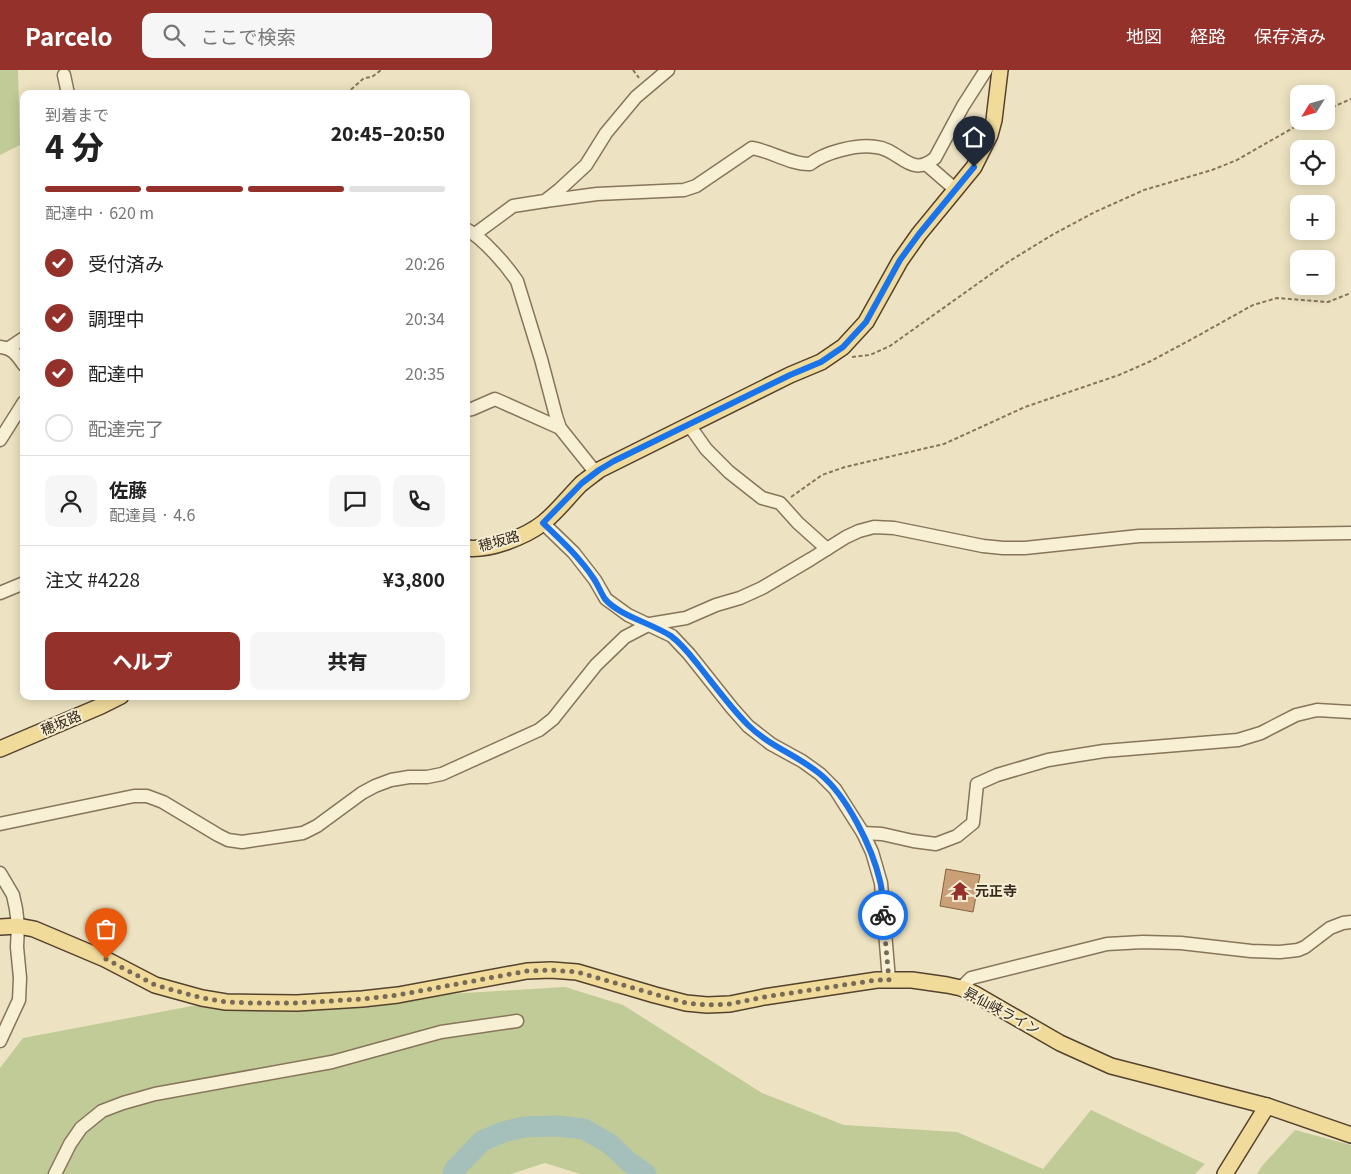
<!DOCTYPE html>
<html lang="ja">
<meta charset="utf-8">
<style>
:root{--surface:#fff;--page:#f6f6f6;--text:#222;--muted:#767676;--line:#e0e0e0;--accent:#94312b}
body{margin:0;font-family:Georgia,"Noto Sans JP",serif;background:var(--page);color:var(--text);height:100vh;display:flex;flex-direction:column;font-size:19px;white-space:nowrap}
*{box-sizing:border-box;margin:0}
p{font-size:16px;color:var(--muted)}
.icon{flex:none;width:28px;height:28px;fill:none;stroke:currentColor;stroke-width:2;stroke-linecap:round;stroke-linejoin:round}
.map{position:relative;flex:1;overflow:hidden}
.panel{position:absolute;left:20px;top:20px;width:450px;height:610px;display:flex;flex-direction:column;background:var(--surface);border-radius:10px;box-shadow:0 2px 12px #0003}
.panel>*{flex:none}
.needle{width:32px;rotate:233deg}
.tools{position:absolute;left:1290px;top:15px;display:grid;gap:10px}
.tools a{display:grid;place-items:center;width:45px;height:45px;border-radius:10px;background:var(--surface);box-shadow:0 2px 12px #0003;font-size:25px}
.pin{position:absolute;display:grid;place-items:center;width:42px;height:42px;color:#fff;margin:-51px -21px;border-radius:50% 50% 50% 0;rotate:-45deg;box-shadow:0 0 5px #0007}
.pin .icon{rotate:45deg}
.courier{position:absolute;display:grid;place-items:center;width:50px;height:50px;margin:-25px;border:4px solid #1a73e8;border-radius:50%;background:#fff;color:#222;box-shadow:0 1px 6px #0007}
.headline em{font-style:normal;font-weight:800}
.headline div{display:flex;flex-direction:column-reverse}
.headline{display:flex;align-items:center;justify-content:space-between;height:85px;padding:0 25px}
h1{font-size:32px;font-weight:800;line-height:38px}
.bar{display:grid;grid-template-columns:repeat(4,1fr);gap:8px 5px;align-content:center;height:60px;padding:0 25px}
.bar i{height:6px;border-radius:4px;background:var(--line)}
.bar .on{background:var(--accent)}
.bar p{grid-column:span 4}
.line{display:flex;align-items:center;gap:12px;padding:0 25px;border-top:1px solid var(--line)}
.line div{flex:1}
.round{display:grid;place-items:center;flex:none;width:52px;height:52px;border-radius:10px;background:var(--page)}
ol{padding:0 25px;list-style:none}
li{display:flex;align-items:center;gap:15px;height:55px}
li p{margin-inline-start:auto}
li .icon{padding:5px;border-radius:50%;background:var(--accent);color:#fff;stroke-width:4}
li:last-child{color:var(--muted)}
li i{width:28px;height:28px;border:2px solid var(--line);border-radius:50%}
.primary-button{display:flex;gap:10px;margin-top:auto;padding:10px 25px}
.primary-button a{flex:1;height:58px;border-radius:10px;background:var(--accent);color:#fff;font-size:20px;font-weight:800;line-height:58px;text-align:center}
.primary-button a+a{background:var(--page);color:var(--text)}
header{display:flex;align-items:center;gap:30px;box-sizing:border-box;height:70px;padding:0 25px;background:var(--accent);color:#fff}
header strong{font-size:24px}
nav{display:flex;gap:28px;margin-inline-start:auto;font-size:18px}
.search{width:350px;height:45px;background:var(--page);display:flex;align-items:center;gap:12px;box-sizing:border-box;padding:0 18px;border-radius:10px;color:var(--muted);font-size:19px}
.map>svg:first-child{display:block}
.green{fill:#c1cb97}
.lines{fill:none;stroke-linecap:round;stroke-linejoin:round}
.river{stroke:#a5c0ba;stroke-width:21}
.building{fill:#caa079;stroke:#856040}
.minor-casing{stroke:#87755a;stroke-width:15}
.major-casing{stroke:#54422e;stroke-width:18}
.path{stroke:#87755a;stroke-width:2;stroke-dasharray:4 2.5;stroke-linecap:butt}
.minor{stroke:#f8f0d5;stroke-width:12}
.major{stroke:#f0db9b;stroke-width:15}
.done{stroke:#776b57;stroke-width:5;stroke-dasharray:0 9}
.route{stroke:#1a73e8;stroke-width:6}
.labels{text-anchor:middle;stroke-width:4;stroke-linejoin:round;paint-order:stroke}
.street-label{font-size:14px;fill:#372b1e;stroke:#f5edd2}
.poi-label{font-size:14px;font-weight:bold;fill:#372b1e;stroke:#f5edd2;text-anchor:start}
</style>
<header>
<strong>Parcelo</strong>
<div class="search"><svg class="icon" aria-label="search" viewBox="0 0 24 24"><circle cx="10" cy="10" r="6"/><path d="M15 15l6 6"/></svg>ここで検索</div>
<nav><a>地図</a><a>経路</a><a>保存済み</a></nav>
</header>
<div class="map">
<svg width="1351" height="1104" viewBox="0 0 1351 1104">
<rect width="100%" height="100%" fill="#ede3c2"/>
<!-- green -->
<g class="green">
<path d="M0 0H18L20 75 0 85Z"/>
<path d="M565 917 623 935 762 1023 844 1055 957 1062 1043 1099 1091 1040 1205 1094 1195 1104H580L545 1093 511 1104H0V998L23 968 192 936 334 931Z"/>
<path d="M1295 1060 1351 1075V1104H1257L1262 1096Z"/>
</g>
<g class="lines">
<!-- river -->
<path class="river" d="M453 1104 455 1099 482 1071 503 1062 524 1057 557 1056 584 1059 610 1074 629 1092 646 1104"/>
</g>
<!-- building -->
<path class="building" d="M946 799 980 805 973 842 940 836Z"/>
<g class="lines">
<!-- minor casing -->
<g class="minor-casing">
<g id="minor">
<path d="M64 5 68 24"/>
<path d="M926 94 956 120"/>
<path d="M545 131 597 124 684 120 696 116 752 78C771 81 792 95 810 94 825 82 857 74 876 77 900 79 910 109 935 88L963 36 986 0"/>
<path d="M466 159C484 169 506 195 517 211L541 289 556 346 560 358 596 403"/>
<path d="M475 164 513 136 545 131 559 120 586 95 606 63 636 27 668 0"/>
<path d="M0 277C14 279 16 284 24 295"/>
<path d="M9 278 24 268"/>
<path d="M466 340 472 339 495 329 560 358"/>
<path d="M689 355 706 379 729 402 762 428 780 433 798 453 827 479"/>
<path d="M0 370 24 332"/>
<path d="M543 453 574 483 595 510 606 529 628 545 672 566 689 584 732 638 748 656 771 674 802 691 820 704 835 719 863 763 872 782 881 813 889 910"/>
<path d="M0 523 24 513"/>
<path d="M0 754 134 726H147L163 732 218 765 228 770 242 772 303 763 317 756 362 723 375 716 391 710 409 707H427L442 704 539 660 553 649 596 595 625 567 650 554 686 548 716 535 740 528 762 518 811 489 846 467 859 461 874 457 894 458 983 476 1003 478H1025L1139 466 1351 463"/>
<path d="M863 763 882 764 913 771 936 774 957 766 973 753 977 714 997 705 1048 690 1104 681 1238 670 1261 663 1296 645 1317 640 1351 642"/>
<path d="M0 803 13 825 16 839 18 856 17 877 20 908 19 930 0 971"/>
<path d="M961 918 971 908 1107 874 1143 872 1181 873 1251 881 1280 882 1298 880 1305 877 1330 858 1343 853 1351 852"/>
<path d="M55 1104 70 1074 81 1058 102 1041 123 1033 155 1024 332 992 441 962 517 951"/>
</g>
</g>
<!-- major casing -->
<g class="major-casing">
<g id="major">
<path d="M466 478C489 481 525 467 543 453 557 442 568 427 581 414 587 409 593 405 599 400L790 305 821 292 843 277 866 252 900 191 919 164 974 97 990 65 994 50 1000 0"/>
<path d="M0 679 101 636 121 626"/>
<path d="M0 857 18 856 34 859 105 889 155 915 202 928 226 932 297 933 362 929 398 925 527 901 551 900 577 902 655 925 686 933 707 935 730 934 764 927 877 910H912L947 915 961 918 975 924 1060 973 1111 996 1267 1036 1351 1065"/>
<path d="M1225 1104 1267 1036"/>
</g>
</g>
<!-- path -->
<g class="path">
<path d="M633 0 639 8"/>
<path d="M346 24 364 8 372 7 381 0"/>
<path d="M1326 40 1351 29"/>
<path d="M852 287 870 285 890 276 1008 192 1052 165 1095 142 1144 120 1212 100 1237 90 1305 51"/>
<path d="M791 427 822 405 845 397 944 374 1025 337 1119 305 1151 291 1192 269 1253 235 1277 228 1328 232 1351 223"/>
</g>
<!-- minor -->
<use href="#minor" class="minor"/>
<!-- major -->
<use href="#major" class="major"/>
</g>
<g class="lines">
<!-- done -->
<path class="done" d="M106 889 155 915 202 928 226 932 253 933H297L362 929 398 925 527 901 551 900 577 902 686 933 707 935 730 934 764 927 877 910H889L883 845"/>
<!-- route -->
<path class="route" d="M883 845C882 834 883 822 880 811 872 777 847 726 820 704 797 685 769 676 748 655 730 637 715 616 699 596 691 586 682 574 671 566 653 554 618 545 605 529 601 523 598 515 594 509 580 488 562 471 543 453L582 413 599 400 614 391 790 305 821 292 843 277 866 252 900 190 919 164 974 97"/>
</g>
<!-- icons -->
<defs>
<g id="temple-bare" transform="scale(1.5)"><path d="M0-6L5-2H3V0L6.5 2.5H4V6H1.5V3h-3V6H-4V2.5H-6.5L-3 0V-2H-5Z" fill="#94312b" stroke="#f5edd2" stroke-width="2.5" paint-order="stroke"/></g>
</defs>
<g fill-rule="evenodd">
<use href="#temple-bare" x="960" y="821"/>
</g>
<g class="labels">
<!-- street labels -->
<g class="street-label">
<text transform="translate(499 471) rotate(-16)" y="5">穂坂路</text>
<text transform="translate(61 653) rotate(-23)" y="5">穂坂路</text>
<text transform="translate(1002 941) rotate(28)" y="5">昇仙峡ライン</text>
</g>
<!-- poi labels -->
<g class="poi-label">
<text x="975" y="826">元正寺</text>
</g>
</g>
</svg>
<div class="tools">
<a><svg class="needle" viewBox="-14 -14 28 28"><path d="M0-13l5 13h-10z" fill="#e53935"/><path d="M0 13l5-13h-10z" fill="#767676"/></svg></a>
<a><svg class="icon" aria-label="locate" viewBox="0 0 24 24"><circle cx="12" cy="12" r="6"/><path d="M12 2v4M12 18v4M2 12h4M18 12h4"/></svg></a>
<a>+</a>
<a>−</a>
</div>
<div class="pin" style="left:106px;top:889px;background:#ea580c"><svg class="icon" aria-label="bag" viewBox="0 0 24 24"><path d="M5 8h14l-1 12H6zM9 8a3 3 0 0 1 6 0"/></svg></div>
<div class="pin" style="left:974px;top:97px;background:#1f2937"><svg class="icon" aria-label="home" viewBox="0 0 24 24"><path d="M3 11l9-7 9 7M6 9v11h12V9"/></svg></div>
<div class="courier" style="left:883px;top:845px"><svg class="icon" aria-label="bike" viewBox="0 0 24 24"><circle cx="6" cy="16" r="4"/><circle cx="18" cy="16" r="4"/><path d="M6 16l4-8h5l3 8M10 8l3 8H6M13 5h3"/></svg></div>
<section class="panel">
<div class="headline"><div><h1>4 分</h1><p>到着まで</p></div><em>20:45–20:50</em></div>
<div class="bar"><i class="on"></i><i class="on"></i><i class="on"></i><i></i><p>配達中 · 620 m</p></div>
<ol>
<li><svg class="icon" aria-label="check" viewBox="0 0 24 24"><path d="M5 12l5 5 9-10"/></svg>受付済み<p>20:26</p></li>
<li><svg class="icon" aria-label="check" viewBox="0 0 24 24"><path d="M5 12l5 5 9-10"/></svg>調理中<p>20:34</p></li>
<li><svg class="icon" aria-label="check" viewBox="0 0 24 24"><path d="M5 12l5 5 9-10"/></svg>配達中<p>20:35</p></li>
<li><i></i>配達完了</li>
</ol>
<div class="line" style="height:90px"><a class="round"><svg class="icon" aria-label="person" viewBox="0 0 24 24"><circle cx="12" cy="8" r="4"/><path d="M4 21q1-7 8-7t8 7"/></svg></a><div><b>佐藤</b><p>配達員 · 4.6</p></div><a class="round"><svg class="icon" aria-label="chat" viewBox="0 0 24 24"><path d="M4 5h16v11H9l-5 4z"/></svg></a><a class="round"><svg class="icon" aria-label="phone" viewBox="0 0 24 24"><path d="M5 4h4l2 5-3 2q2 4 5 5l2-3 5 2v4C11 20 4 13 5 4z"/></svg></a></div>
<div class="line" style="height:65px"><div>注文 #4228</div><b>¥3,800</b></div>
<div class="primary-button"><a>ヘルプ</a><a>共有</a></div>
</section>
</div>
